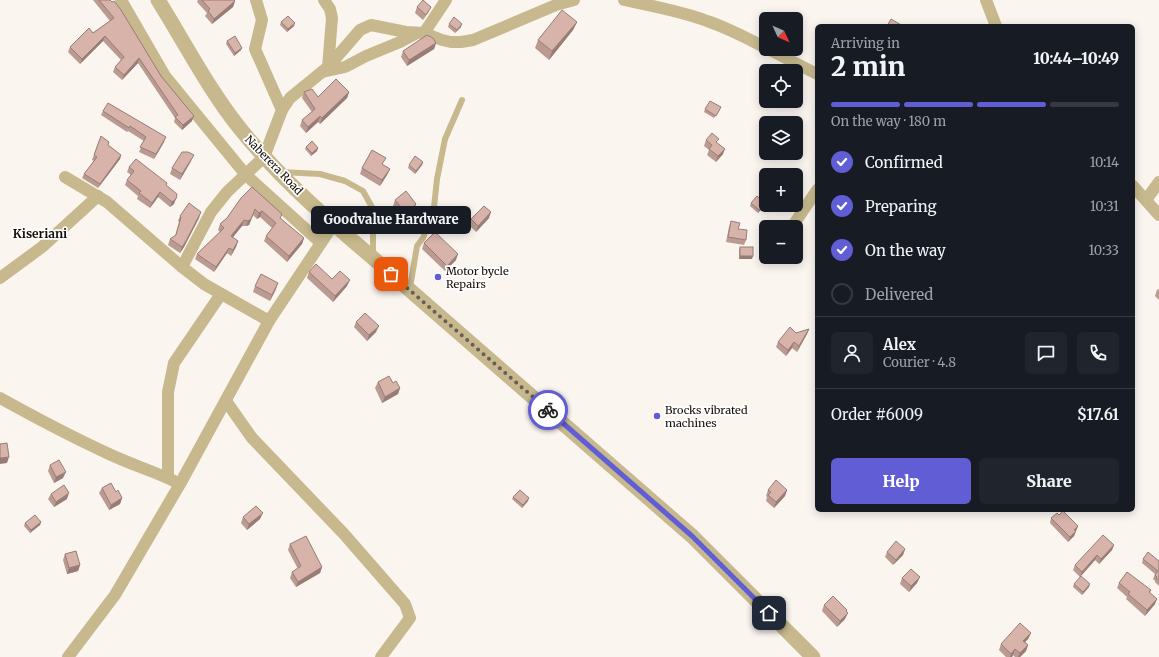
<!DOCTYPE html>
<meta charset="utf-8">
<style>
:root{--surface:#171b24;--page:#20242c;--text:#f1f3f6;--muted:#9ea1a6;--line:#363941;--accent:#605dd5}
body{margin:0;font-family:Merriweather,serif;background:var(--page);color:var(--text);height:100vh;display:flex;flex-direction:column;font-size:15px;white-space:nowrap}
*{box-sizing:border-box;margin:0}
p{font-size:13px;color:var(--muted)}
.icon{flex:none;width:22px;height:22px;fill:none;stroke:currentColor;stroke-width:2;stroke-linecap:round;stroke-linejoin:round}
.map{position:relative;flex:1;overflow:hidden}
.sheet{position:absolute;left:815px;top:24px;width:320px;height:488px;display:flex;flex-direction:column;background:var(--surface);border-radius:6px;box-shadow:0 2px 10px #0003}
.sheet>*{flex:none}
.needle{width:26px;rotate:134deg}
.fabs{position:absolute;left:759px;top:12px;display:grid;gap:8px}
.fabs a{display:grid;place-items:center;width:44px;height:44px;border-radius:6px;background:var(--surface);box-shadow:0 2px 10px #0003;font-size:20px}
.pin{position:absolute;display:grid;place-items:center;width:34px;height:34px;color:#fff;margin:-17px;border-radius:8px;box-shadow:0 2px 6px #0006}
.courier{position:absolute;display:grid;place-items:center;width:40px;height:40px;margin:-20px;border:3px solid #605dd5;border-radius:50%;background:#fff;color:#222;box-shadow:0 1px 5px #0007}
.bubble{position:absolute;height:28px;border-radius:6px;background:var(--surface);box-shadow:0 2px 10px #0003;font-size:13px;font-weight:800;line-height:28px;text-align:center}
.head em{font-style:normal;font-weight:800}
.head div{display:flex;flex-direction:column-reverse}
.head{display:flex;align-items:center;justify-content:space-between;height:68px;padding:0 16px}
h1{font-size:26px;font-weight:800;line-height:30px}
.bar{display:grid;grid-template-columns:repeat(4,1fr);gap:6px 4px;align-content:center;height:48px;padding:0 16px}
.bar i{height:5px;border-radius:3px;background:var(--line)}
.bar .on{background:var(--accent)}
.bar p{grid-column:span 4}
.line{display:flex;align-items:center;gap:10px;padding:0 16px;border-top:1px solid var(--line)}
.line div{flex:1}
.round{display:grid;place-items:center;flex:none;width:42px;height:42px;border-radius:6px;background:var(--page)}
ol{padding:0 16px;list-style:none}
li{display:flex;align-items:center;gap:12px;height:44px}
li p{margin-inline-start:auto}
li .icon{padding:4px;border-radius:50%;background:var(--accent);color:#fff;stroke-width:4}
li:last-child{color:var(--muted)}
li i{width:22px;height:22px;border:2px solid var(--line);border-radius:50%}
.cta{display:flex;gap:8px;margin-top:auto;padding:8px 16px}
.cta a{flex:1;height:46px;border-radius:6px;background:var(--accent);color:#fff;font-size:16px;font-weight:800;line-height:46px;text-align:center}
.cta a+a{background:var(--page);color:var(--text)}
.map>svg:first-child{display:block}
.lines{fill:none;stroke-linecap:round;stroke-linejoin:round}
.service{stroke:#c7b98d;stroke-width:6}
.minor{stroke:#c7b98d;stroke-width:12}
.tertiary{stroke:#c7b98d;stroke-width:15}
.wall{fill:#ba9a91}
.shaded-wall{fill:#977d76}
.building{fill:#d8b3a9;stroke:#977d76}
.done{stroke:#665e57;stroke-width:4;stroke-dasharray:0 7.2}
.route{stroke:#605dd5;stroke-width:5}
.poi-dot{fill:#605dd5;stroke:#fff;stroke-width:1.5}
.labels{text-anchor:middle;stroke-width:3.5;stroke-linejoin:round;paint-order:stroke}
.street-label{font-size:11px;fill:#160d05;stroke:#fff}
.poi-label{font-size:11px;fill:#160d05;stroke:#fff;text-anchor:start}
.neighbourhood-label{font-size:12px;font-weight:bold;fill:#160d05;stroke:#fff}
</style>
<div class="map">
<svg width="1159" height="657" viewBox="0 0 1159 657">
<rect width="100%" height="100%" fill="#fbf5f0"/>
<g class="lines">
<!-- service -->
<g class="service">
<path d="M281 172 320 174 345 181 363 191 373 209V256"/>
<path d="M410 288 417 246 423 238 434 207 437 179 445 139 462 100"/>
</g>
<!-- minor -->
<g class="minor">
<path d="M121 0 165 76 246 175 321 243"/>
<path d="M256 0 262 20 255 49 282 110"/>
<path d="M324 0 330 9 332 18 328 67"/>
<path d="M624 0C652 6 681 11 707 21 728 28 747 38 766 48"/>
<path d="M986 0 996 26"/>
<path d="M424 33 446 0"/>
<path d="M768 49 817 74"/>
<path d="M322 72 345 67 366 56 400 42 417 33"/>
<path d="M65 177 107 202 182 267 204 284 269 321"/>
<path d="M1133 186 1159 215"/>
<path d="M1146 200 1159 182"/>
<path d="M792 227 817 190"/>
<path d="M182 267 211 212 227 192 264 157 282 110 290 98 328 67 360 30 371 25 406 32 424 33 442 40 451 42H461L473 40 556 5 574 0"/>
<path d="M0 278 42 247 98 196"/>
<path d="M0 398C36 418 72 437 109 454 130 464 153 471 174 481"/>
<path d="M226 401 252 438 344 534 405 604 410 618 381 657"/>
<path d="M168 478V392L174 363 221 294"/>
<path d="M68 657 115 595 180 484 269 321 333 225"/>
</g>
<!-- tertiary -->
<path class="tertiary" d="M158 0C185 43 210 92 242 131 280 178 327 219 373 258L692 536 813 657"/>
</g>
<!-- wall -->
<g class="wall">
<path d="M93 0H110L192 121 182 130 174 122 175 118 138 63 122 80 113 72 115 67 121 60 103 41 80 64 68 52 70 47 93 33 110 21Z"/>
<path d="M198 0H234L235 1 233 7 212 24 205 16 207 13 197 2Z"/>
<path d="M417 7H431L428 13 423 20 415 13Z"/>
<path d="M281 22 294 26 287 32 280 25Z"/>
<path d="M577 22 573 30 549 60 535 48 538 40Z"/>
<path d="M449 24 461 27 455 33 448 27Z"/>
<path d="M227 41 242 48 241 50 234 56 226 44Z"/>
<path d="M436 43 434 49 407 66 401 57 403 51Z"/>
<path d="M304 92 318 97 349 92 347 98 320 124 318 122 306 133 300 126 302 120 312 112 302 98Z"/>
<path d="M705 109 720 110 714 118 704 112Z"/>
<path d="M103 111 164 142 154 159 139 152 144 141 128 131 127 132 101 115Z"/>
<path d="M101 136 108 146 121 155 120 159 98 188 82 178 84 174 94 161 92 160Z"/>
<path d="M706 140 717 143 723 154 716 162 707 155 709 150 704 146Z"/>
<path d="M306 147 318 148 317 151 311 156 305 149Z"/>
<path d="M191 161 180 180 170 174 172 168Z"/>
<path d="M423 162 422 165 415 174 408 168 409 165Z"/>
<path d="M383 165 390 169 387 175 380 186 360 174 362 168Z"/>
<path d="M129 167 166 185 174 204 170 207 158 197 150 208 137 199 138 196 125 185 127 180 131 175 127 172Z"/>
<path d="M241 198 280 219 304 238 302 244 287 262 264 241 266 236 272 228 260 217 257 219 253 215 249 225 246 226H242L233 237 238 241 236 247 231 256 227 253 214 272 195 259 197 254 220 232 218 230 220 224 227 218Z"/>
<path d="M395 200 414 210 404 219 393 206Z"/>
<path d="M751 203 764 206 758 213 750 206Z"/>
<path d="M180 216 199 218 184 247 180 253 168 245 170 239 175 236 179 222 178 221Z"/>
<path d="M489 218 476 232 469 225 471 219Z"/>
<path d="M731 221 738 229 746 240 744 245 726 242 729 227Z"/>
<path d="M424 243 456 260 445 271 422 249Z"/>
<path d="M740 247 752 259H739V250Z"/>
<path d="M309 272 332 279 347 286 333 302 307 278Z"/>
<path d="M255 286 276 289 270 301 253 292Z"/>
<path d="M1159 289V300L1155 296 1157 290Z"/>
<path d="M356 322 376 332 367 341 354 327Z"/>
<path d="M809 329 807 334 797 352 792 348 786 356 776 347 778 342 796 333Z"/>
<path d="M378 382 393 383 400 388 398 394 382 403 375 388Z"/>
<path d="M50 465 63 478 54 483 48 471Z"/>
<path d="M102 488 116 492 122 498 120 504 109 510 99 493Z"/>
<path d="M768 490H787L785 496 774 508 766 501 767 497 766 496Z"/>
<path d="M51 494 67 499 54 507 48 499Z"/>
<path d="M513 497 528 501 522 508 512 499Z"/>
<path d="M1059 515 1078 526 1074 536 1068 542 1050 523 1051 518Z"/>
<path d="M243 517 260 519 247 530 241 523Z"/>
<path d="M41 522 40 525 30 533 24 526 25 523Z"/>
<path d="M290 544 322 567 320 573 296 587 290 578 292 572 298 569 288 550Z"/>
<path d="M1114 545 1112 550 1099 564 1095 560 1080 577 1073 570 1075 565Z"/>
<path d="M905 549 903 555 893 565 885 557 887 552Z"/>
<path d="M65 554 80 565 78 571 67 574 63 560Z"/>
<path d="M1143 559 1159 561V586L1155 582V581L1153 579 1155 574 1142 563Z"/>
<path d="M902 578 917 583 909 592 900 584Z"/>
<path d="M1119 583 1151 590 1150 593 1155 604 1145 616 1126 599 1127 597 1117 588Z"/>
<path d="M1074 584 1089 587 1082 595 1073 587Z"/>
<path d="M824 605 846 612 845 619 837 627 822 611Z"/>
<path d="M1031 633 1028 639 1025 642 1028 645 1026 651 1020 657H1015L1013 655 1012 657H1006L999 650 1001 644Z"/>
</g>
<!-- shaded-wall -->
<g class="shaded-wall">
<path d="M235 1 233 7 212 24 214 19Z"/>
<path d="M577 22 573 30 549 60 552 51Z"/>
<path d="M295 23 294 26 287 32 288 29Z"/>
<path d="M462 24 461 27 455 33 457 30Z"/>
<path d="M105 36 103 41 80 64 82 59Z"/>
<path d="M436 43 434 49 407 66 409 60Z"/>
<path d="M242 48 241 50 234 56 235 53Z"/>
<path d="M139 58 138 63 122 80 124 75Z"/>
<path d="M349 92 347 98 320 124 322 118Z"/>
<path d="M194 116 192 121 182 130 183 125Z"/>
<path d="M320 116 318 122 306 133 308 127Z"/>
<path d="M166 137 164 142 154 159 156 154Z"/>
<path d="M318 148 317 151 311 156 312 153Z"/>
<path d="M725 149 723 154 716 162 718 156Z"/>
<path d="M121 155 120 159 98 188 100 184Z"/>
<path d="M194 155 191 161 180 180 182 174Z"/>
<path d="M423 162 422 165 415 174 416 171Z"/>
<path d="M390 169 387 175 380 186 382 180Z"/>
<path d="M160 192 158 197 150 208 152 203Z"/>
<path d="M176 199 174 204 170 207 172 202Z"/>
<path d="M765 203 764 206 758 213 759 210Z"/>
<path d="M416 204 414 210 404 219 406 213Z"/>
<path d="M262 211 260 217 257 219 259 213Z"/>
<path d="M201 212 199 218 184 247 180 253 182 247Z"/>
<path d="M491 212 489 218 476 232 478 226Z"/>
<path d="M253 215 249 225 246 226 248 221Z"/>
<path d="M244 220 242 226 229 242 231 236Z"/>
<path d="M304 238 302 244 287 262 289 256Z"/>
<path d="M238 241 236 247 231 256 233 250Z"/>
<path d="M229 248 227 253 214 272 216 267Z"/>
<path d="M458 254 456 260 445 271 447 266Z"/>
<path d="M740 256H753L752 259H739Z"/>
<path d="M350 280 347 286 333 302 335 296Z"/>
<path d="M278 283 276 289 270 301 272 295Z"/>
<path d="M379 326 376 332 367 341 369 335Z"/>
<path d="M809 329 807 334 797 352 799 346Z"/>
<path d="M794 342 792 348 786 356 788 350Z"/>
<path d="M400 388 398 394 382 403 385 397Z"/>
<path d="M9 457 7 463 0 464V458Z"/>
<path d="M66 472 63 478 54 483 56 477Z"/>
<path d="M787 490 785 496 774 508 776 502Z"/>
<path d="M69 493 67 499 54 507 56 502Z"/>
<path d="M122 498 120 504 109 510 111 505Z"/>
<path d="M529 498 528 501 522 508 523 505Z"/>
<path d="M263 513 260 519 247 530 249 524Z"/>
<path d="M41 522 40 525 30 533 31 530Z"/>
<path d="M1078 526 1074 536 1068 542 1070 537 1074 530Z"/>
<path d="M1114 545 1112 550 1099 564 1101 559Z"/>
<path d="M905 549 903 555 893 565 896 560Z"/>
<path d="M1097 555 1095 560 1080 577 1082 572Z"/>
<path d="M80 565 78 571 67 574 69 568Z"/>
<path d="M322 567 320 573 296 587 298 582Z"/>
<path d="M920 577 917 583 909 592 911 586Z"/>
<path d="M1090 584 1089 587 1082 595 1083 592Z"/>
<path d="M1157 599 1155 604 1145 616 1147 610Z"/>
<path d="M847 610 845 616 848 613 845 619 837 627 840 621Z"/>
<path d="M1031 633 1028 639 1021 646 1023 641Z"/>
<path d="M1028 645 1026 651 1020 657H1018L1020 653Z"/>
<path d="M1015 649 1013 655 1012 657H1010L1011 654Z"/>
</g>
<!-- building -->
<g class="building">
<path d="M99 0H110L112 2 114 1 121 10 161 76 194 116 183 125 175 117 178 115 139 58 124 75 115 67 124 57 105 36 82 59 70 47 89 28 93 33 114 18Z"/>
<path d="M202 0H234L235 1 214 19 208 11 210 9Z"/>
<path d="M423 0 431 7 426 15 417 7Z"/>
<path d="M562 10 577 22 552 51 538 40Z"/>
<path d="M288 16 295 23 288 29 281 22Z"/>
<path d="M454 17 462 24 457 30 449 24Z"/>
<path d="M891 19 903 26H887Z"/>
<path d="M427 35 433 38 436 43 409 60 403 51Z"/>
<path d="M235 36 242 48 235 53 227 41Z"/>
<path d="M336 79 349 92 322 118 320 116 308 127 302 120 315 109 304 92 312 89 318 97Z"/>
<path d="M710 101 721 107 716 116 705 109Z"/>
<path d="M108 103 166 137 156 154 140 147 146 137 130 126 129 128 103 111Z"/>
<path d="M712 133 719 139 716 142 725 149 718 156 709 149 712 145 706 140Z"/>
<path d="M101 136 109 142 108 145 121 155 100 184 84 174 97 157 94 155Z"/>
<path d="M312 141 318 148 312 153 306 147Z"/>
<path d="M372 150 386 158 382 164 390 169 382 180 362 168Z"/>
<path d="M182 152H188L194 155 182 174 172 168Z"/>
<path d="M415 156 423 162 416 171 409 165Z"/>
<path d="M136 159 167 183 166 185 177 194 176 199 172 202 160 192 152 203 139 193 141 191 127 180 134 171 129 167Z"/>
<path d="M252 187 282 214 280 218 304 238 289 256 266 236 276 223 262 211 259 213 255 209 251 219 248 221 244 220 231 236 238 241 233 250 229 248 216 267 197 254 224 228 220 224 227 218 241 198Z"/>
<path d="M406 191 416 204 406 213 395 200Z"/>
<path d="M757 196 765 203 759 210 751 203Z"/>
<path d="M189 203 201 212 186 241 182 247 170 239 176 235 181 217 180 216Z"/>
<path d="M484 206 491 212 478 226 471 219Z"/>
<path d="M731 221 740 223 738 229 747 230 746 240 728 237Z"/>
<path d="M435 232 458 254 447 266 424 243Z"/>
<rect x="740" y="247" width="13" height="9"/>
<path d="M316 264 332 279 340 271 350 280 335 296 309 272Z"/>
<path d="M261 274 278 283 272 295 255 286Z"/>
<path d="M365 313 379 326 369 335 356 322Z"/>
<path d="M790 327 796 333 809 329 799 346 794 342 788 350 778 342Z"/>
<path d="M389 376 393 383 396 381 400 388 385 397 378 382Z"/>
<path d="M7 443 9 457 0 458V444Z"/>
<path d="M59 460 66 472 56 477 50 465Z"/>
<path d="M776 480 787 490 776 502 768 495 771 492 768 490Z"/>
<path d="M111 483 116 492 118 490 122 498 111 505 102 488Z"/>
<path d="M64 485 69 493 56 502 51 494Z"/>
<path d="M520 490 529 498 523 505 513 497Z"/>
<path d="M256 506 263 513 249 524 243 517Z"/>
<path d="M1063 511 1078 526 1074 530 1076 531 1070 537 1051 518 1057 513 1059 515Z"/>
<path d="M35 515 41 522 31 530 25 523Z"/>
<path d="M1103 535 1114 545 1101 559 1097 555 1082 572 1075 565Z"/>
<path d="M306 536 322 567 298 582 292 572 301 566 290 544Z"/>
<path d="M896 541 905 549 896 560 887 552Z"/>
<path d="M76 551 80 565 69 568 65 554Z"/>
<path d="M1148 552 1159 561V580L1156 578 1157 577 1155 575 1158 571 1143 559Z"/>
<path d="M911 569 920 577 911 586 902 578Z"/>
<path d="M1127 572 1151 590 1149 592 1157 599 1147 610 1128 594 1130 592 1119 583Z"/>
<path d="M1081 576 1090 584 1083 592 1074 584Z"/>
<path d="M833 596 847 610 846 611 848 613 840 621 824 605Z"/>
<path d="M1020 623 1031 633 1023 641 1028 645 1020 653 1015 649 1011 654 1001 644Z"/>
</g>
<g class="lines">
<!-- done -->
<path class="done" d="M391 274 548 410"/>
<!-- route -->
<path class="route" d="M548 410 692 536 769 613"/>
</g>
<!-- markers -->
<g class="poi-dot">
<circle cx="438" cy="277" r="4"/>
<circle cx="657" cy="416" r="4"/>
</g>
<g class="labels">
<!-- street labels -->
<g class="street-label">
<text transform="translate(274 165) rotate(46)" y="4">Naberera Road</text>
</g>
<!-- poi labels -->
<g class="poi-label">
<text x="446" y="275">Motor bycle<tspan x="446" dy="13">Repairs</tspan></text>
<text x="665" y="414">Brocks vibrated<tspan x="665" dy="13">machines</tspan></text>
</g>
<!-- neighbourhood labels -->
<g class="neighbourhood-label">
<text x="40" y="238">Kiseriani</text>
</g>
</g>
</svg>
<div class="fabs">
<a><svg class="needle" viewBox="-14 -14 28 28"><path d="M0-13l5 13h-10z" fill="#e53935"/><path d="M0 13l5-13h-10z" fill="#9ea1a6"/></svg></a>
<a><svg class="icon" aria-label="locate" viewBox="0 0 24 24"><circle cx="12" cy="12" r="6"/><path d="M12 2v4M12 18v4M2 12h4M18 12h4"/></svg></a>
<a><svg class="icon" aria-label="layers" viewBox="0 0 24 24"><path d="M12 4l9 5-9 5-9-5zM3 14l9 5 9-5"/></svg></a>
<a>+</a>
<a>−</a>
</div>
<div class="pin" style="left:391px;top:274px;background:#ea580c"><svg class="icon" aria-label="bag" viewBox="0 0 24 24"><path d="M5 8h14l-1 12H6zM9 8a3 3 0 0 1 6 0"/></svg></div>
<div class="pin" style="left:769px;top:613px;background:#1f2937"><svg class="icon" aria-label="home" viewBox="0 0 24 24"><path d="M3 11l9-7 9 7M6 9v11h12V9"/></svg></div>
<div class="courier" style="left:548px;top:410px"><svg class="icon" aria-label="bike" viewBox="0 0 24 24"><circle cx="6" cy="16" r="4"/><circle cx="18" cy="16" r="4"/><path d="M6 16l4-8h5l3 8M10 8l3 8H6M13 5h3"/></svg></div>
<div class="bubble" style="left:311px;top:206px;width:160px">Goodvalue Hardware</div>
<section class="sheet">
<div class="head"><div><h1>2 min</h1><p>Arriving in</p></div><em>10:44–10:49</em></div>
<div class="bar"><i class="on"></i><i class="on"></i><i class="on"></i><i></i><p>On the way · 180 m</p></div>
<ol>
<li><svg class="icon" aria-label="check" viewBox="0 0 24 24"><path d="M5 12l5 5 9-10"/></svg>Confirmed<p>10:14</p></li>
<li><svg class="icon" aria-label="check" viewBox="0 0 24 24"><path d="M5 12l5 5 9-10"/></svg>Preparing<p>10:31</p></li>
<li><svg class="icon" aria-label="check" viewBox="0 0 24 24"><path d="M5 12l5 5 9-10"/></svg>On the way<p>10:33</p></li>
<li><i></i>Delivered</li>
</ol>
<div class="line" style="height:72px"><a class="round"><svg class="icon" aria-label="person" viewBox="0 0 24 24"><circle cx="12" cy="8" r="4"/><path d="M4 21q1-7 8-7t8 7"/></svg></a><div><b>Alex</b><p>Courier · 4.8</p></div><a class="round"><svg class="icon" aria-label="chat" viewBox="0 0 24 24"><path d="M4 5h16v11H9l-5 4z"/></svg></a><a class="round"><svg class="icon" aria-label="phone" viewBox="0 0 24 24"><path d="M5 4h4l2 5-3 2q2 4 5 5l2-3 5 2v4C11 20 4 13 5 4z"/></svg></a></div>
<div class="line" style="height:52px"><div>Order #6009</div><b>$17.61</b></div>
<div class="cta"><a>Help</a><a>Share</a></div>
</section>
</div>
